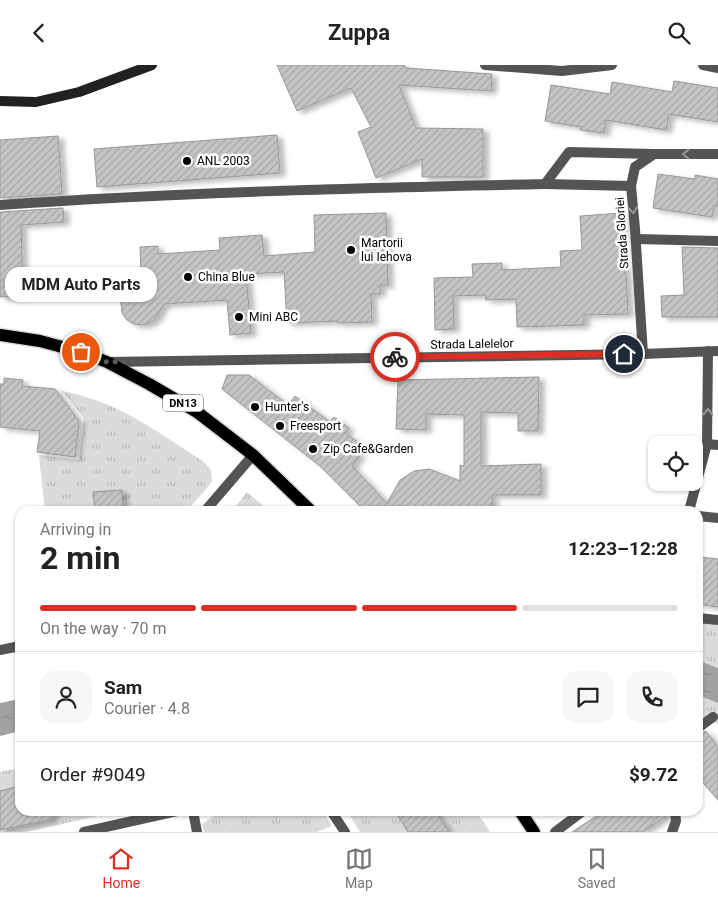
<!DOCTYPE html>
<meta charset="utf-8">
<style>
:root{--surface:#fff;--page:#f6f6f6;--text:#222;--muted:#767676;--line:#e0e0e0;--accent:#d93025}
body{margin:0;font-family:Roboto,sans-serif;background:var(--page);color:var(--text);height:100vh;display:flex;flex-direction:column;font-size:19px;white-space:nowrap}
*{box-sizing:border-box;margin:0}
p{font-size:16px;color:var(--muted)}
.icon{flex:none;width:28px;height:28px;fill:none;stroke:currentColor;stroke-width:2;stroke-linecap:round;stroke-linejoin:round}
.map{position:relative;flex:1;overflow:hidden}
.details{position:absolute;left:15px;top:441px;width:688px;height:310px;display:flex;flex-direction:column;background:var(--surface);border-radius:15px;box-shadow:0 1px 4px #0004}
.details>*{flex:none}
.fabs{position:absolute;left:648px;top:371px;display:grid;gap:10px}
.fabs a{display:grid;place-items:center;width:55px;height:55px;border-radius:10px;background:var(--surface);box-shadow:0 1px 4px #0004;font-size:25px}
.pin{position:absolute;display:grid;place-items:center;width:42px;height:42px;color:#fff;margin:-21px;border:2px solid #fff;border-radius:50%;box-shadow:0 1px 5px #0007}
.courier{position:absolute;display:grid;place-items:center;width:50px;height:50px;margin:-25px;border:4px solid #d93025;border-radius:50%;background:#fff;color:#222;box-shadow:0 1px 6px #0007}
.bubble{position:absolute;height:35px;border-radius:15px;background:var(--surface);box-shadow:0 1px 4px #0004;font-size:16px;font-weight:700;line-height:35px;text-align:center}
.summary em{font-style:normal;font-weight:700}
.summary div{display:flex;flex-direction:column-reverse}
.summary{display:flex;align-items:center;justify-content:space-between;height:85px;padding:0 25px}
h1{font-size:32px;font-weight:700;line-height:38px}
.bar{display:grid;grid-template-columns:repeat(4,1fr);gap:8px 5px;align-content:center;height:60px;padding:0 25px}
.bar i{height:6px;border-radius:4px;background:var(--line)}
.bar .on{background:var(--accent)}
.bar p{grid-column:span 4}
.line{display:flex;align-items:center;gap:12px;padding:0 25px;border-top:1px solid var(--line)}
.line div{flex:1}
.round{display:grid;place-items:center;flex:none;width:52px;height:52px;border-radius:15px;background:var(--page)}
header{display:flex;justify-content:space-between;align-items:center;height:65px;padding:0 25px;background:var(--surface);font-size:22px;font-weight:700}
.tab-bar{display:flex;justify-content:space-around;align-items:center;height:70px;border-top:1px solid var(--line);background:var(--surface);font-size:14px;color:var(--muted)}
.tab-bar a{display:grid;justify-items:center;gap:2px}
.tab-bar .on{color:var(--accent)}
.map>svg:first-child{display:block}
.grass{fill:url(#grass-tufts)}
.water{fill:url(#water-ripples)}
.building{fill:url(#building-hatch);stroke:#989898;filter:url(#shadow)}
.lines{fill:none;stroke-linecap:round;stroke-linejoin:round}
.primary-casing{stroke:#dbdbdb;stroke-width:15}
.lane{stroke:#545454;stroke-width:10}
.street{stroke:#545454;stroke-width:10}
.secondary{stroke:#212121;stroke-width:10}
.primary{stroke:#000;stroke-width:12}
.oneway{stroke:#989898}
.done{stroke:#595959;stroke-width:5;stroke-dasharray:0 9}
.route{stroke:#d93025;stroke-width:6}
.poi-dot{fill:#000;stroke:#fff;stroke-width:2}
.labels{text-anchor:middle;stroke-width:5;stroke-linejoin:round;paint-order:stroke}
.shield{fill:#fff;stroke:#4c4c4c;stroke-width:1}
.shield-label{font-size:11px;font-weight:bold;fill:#000}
.poi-label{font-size:12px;fill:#000;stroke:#fff;text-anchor:start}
.street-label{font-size:12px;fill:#000;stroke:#fff}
</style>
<header><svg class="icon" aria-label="back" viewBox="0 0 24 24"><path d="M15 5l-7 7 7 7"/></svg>Zuppa<svg class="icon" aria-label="search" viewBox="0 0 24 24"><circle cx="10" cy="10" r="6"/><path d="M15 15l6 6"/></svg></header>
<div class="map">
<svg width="718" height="767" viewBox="0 0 718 767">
<defs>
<pattern id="grass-tufts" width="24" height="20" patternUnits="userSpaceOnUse" patternTransform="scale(1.25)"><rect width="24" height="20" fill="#dbdbdb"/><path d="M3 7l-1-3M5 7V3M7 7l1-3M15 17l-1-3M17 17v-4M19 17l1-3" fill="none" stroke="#bababa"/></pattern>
<pattern id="water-ripples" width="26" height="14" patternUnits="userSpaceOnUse" patternTransform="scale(1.25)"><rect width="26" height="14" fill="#a2a2a2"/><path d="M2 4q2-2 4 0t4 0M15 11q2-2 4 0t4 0" fill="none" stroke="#8a8a8a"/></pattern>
<pattern id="building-hatch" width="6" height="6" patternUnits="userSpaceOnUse" patternTransform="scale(1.25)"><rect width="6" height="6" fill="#c4c4c4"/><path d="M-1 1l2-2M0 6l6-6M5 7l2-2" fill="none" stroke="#a7a7a7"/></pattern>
<filter id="shadow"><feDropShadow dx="5.5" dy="3" stdDeviation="2.5" flood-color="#0004"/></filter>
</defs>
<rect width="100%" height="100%" fill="#fff"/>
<!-- grass -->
<g class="grass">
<path d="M62 326C117 336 158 367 204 397L211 405 212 417 187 446H45L39 390 79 395 84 353Z"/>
<path d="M247 427 267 444 269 446H232Z"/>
<path d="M698 556 718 559V603L698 595Z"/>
<path d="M698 630 718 638V659L698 650Z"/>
<path d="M20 703V746H120L26 767H0V707Z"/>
<path d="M229 746H323L332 761 317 767H204L202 759 217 749Z"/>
<path d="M347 746H476L490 767H360Z"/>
</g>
<!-- water -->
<g class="water">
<path d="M698 595 718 603V638L698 630Z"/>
<path d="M20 634V666L0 671V638Z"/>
</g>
<!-- building -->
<g class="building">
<path d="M277 0H404L406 3 492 9 491 26 399 20 416 63 483 64V112H422V94L376 113 358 67 371 62 351 23 297 46Z"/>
<path d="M674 16 718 23V57L669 49 666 65 606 55 604 68 580 65 581 62 545 56 551 20 610 29 612 17 672 27Z"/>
<path d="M277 70 280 108 97 122 94 84Z"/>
<path d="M58 71 62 129 0 133V75Z"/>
<path d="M658 109 695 114V110L718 114V141H714L712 152 653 143Z"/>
<path d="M63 143 64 157 21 160 23 231 0 232V147Z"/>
<path d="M386 148 388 220H380V229H371L372 257 338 258V256L287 258 284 207 246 209 251 268 230 270 227 235 164 239 156 253 150 258 142 260 134 259 127 255 122 248 118 211 141 209 140 182 158 181V189L220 185 219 173 262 170 264 191 315 187 314 150Z"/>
<path d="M622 148 624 176H622L625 209H626L628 249 584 250V260L517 262 516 234 486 235 485 230 453 231 454 264 435 265 434 213 473 212 472 199 502 198V205L561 202 560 186 582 185 580 151Z"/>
<path d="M682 182 718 183V252H662L661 231 684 230Z"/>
<path d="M227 310H249L288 340 295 331 330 357 334 352 349 363 345 368 359 378 353 385 360 390 352 401 387 438 400 415 414 406 429 404 460 416V400L464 401V350L426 349V365L396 364 398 315 539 312 538 366H518V348L481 347V401L541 399V430H492L493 446H365L320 401 222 324Z"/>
<path d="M4 313 23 315 22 321 55 324 79 356 75 392 37 387 40 366 0 362V319H4Z"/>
<path d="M122 425 123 446H95L93 427Z"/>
<path d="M699 492 718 494V542L698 539Z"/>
<path d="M706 666 718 682V735L698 712V670Z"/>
<path d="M20 721V746H52L53 754 0 765V726Z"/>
<path d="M395 746H435L449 767H408Z"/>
<path d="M604 746H668V750L642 767H572Z"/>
</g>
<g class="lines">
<!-- primary casing -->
<g class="primary-casing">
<g id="primary">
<path d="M0 270 40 276 81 287 107 297 149 319 197 347 253 390 311 446"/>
<path d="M520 746 534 767"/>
</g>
</g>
<!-- lane -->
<g class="lane">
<path d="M485 0 562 6 612 0"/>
<path d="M703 0 718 3"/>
<path d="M545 119 631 121"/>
<path d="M0 140C181 127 363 123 545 119L569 87 654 89"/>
<path d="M636 174 718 176"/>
<path d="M707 379 718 380"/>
<path d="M698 553 718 555"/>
<path d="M698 663 713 652"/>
<path d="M193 746 197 767"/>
<path d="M555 767 583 746"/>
<path d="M672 767 676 756 675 746"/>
</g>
<!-- street -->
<g class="street">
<path d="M643 289 635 164 631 121 635 102 654 89H718"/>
<path d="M108 297 643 289 718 286"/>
<path d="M205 446 253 390"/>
<path d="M689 446 707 379 708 286"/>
<path d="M698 451 718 453"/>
<path d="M0 585 20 581"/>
<path d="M331 746 345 767"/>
<path d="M84 767 177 746"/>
</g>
<!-- secondary -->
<path class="secondary" d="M0 36 36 37 79 27 152 0"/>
<!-- primary -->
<use href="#primary" class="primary"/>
</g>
<!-- one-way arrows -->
<defs><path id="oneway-chevron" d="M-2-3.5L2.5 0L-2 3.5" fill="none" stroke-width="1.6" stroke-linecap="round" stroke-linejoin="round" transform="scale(1.25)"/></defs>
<g class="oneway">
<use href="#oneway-chevron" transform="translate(686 89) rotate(-179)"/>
<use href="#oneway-chevron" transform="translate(633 145) rotate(84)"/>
<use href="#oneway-chevron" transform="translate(708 347) rotate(-89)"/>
</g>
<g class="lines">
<!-- done -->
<path class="done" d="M81 287 107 297 395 292"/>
<!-- route -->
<path class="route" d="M395 292 624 289"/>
</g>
<!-- markers -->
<g class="poi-dot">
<circle cx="187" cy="96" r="5"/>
<circle cx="351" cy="185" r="5"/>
<circle cx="188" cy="212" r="5"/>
<circle cx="239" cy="252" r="5"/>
<circle cx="255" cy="342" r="5"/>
<circle cx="280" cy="361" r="5"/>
<circle cx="313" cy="384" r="5"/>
</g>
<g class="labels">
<!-- shield labels -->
<rect class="shield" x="163" y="329.5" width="40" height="17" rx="4"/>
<g class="shield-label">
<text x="183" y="342">DN13</text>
</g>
<!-- poi labels -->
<g class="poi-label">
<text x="197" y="100">ANL 2003</text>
<text x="361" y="182">Martorii<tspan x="361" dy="14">lui Iehova</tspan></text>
<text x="198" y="216">China Blue</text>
<text x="249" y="256">Mini ABC</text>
<text x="265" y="346">Hunter's</text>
<text x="290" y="365">Freesport</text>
<text x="323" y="388">Zip Cafe&amp;Garden</text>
</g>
<!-- street labels -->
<g class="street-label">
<text transform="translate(622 168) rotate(-94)" y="4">Strada Gloriei</text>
<text transform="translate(472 279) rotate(-1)" y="4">Strada Lalelelor</text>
</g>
</g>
</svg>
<div class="fabs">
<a><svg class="icon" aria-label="locate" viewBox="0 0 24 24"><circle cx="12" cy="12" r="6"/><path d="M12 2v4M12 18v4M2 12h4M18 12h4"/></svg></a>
</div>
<div class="pin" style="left:81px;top:287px;background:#ea580c"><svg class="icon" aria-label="bag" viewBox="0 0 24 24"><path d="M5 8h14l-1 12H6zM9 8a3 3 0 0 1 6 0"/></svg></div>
<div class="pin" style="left:624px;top:289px;background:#1f2937"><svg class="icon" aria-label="home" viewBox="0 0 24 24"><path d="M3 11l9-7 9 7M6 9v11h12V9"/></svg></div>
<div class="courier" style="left:395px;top:292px"><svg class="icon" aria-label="bike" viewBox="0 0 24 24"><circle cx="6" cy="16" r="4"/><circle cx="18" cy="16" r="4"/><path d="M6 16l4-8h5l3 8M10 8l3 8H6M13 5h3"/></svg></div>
<div class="bubble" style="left:5px;top:202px;width:152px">MDM Auto Parts</div>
<section class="details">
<div class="summary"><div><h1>2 min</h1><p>Arriving in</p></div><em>12:23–12:28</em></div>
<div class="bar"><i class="on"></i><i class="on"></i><i class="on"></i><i></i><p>On the way · 70 m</p></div>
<div class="line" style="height:90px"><a class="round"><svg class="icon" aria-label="person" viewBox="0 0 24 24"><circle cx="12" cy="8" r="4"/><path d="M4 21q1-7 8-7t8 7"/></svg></a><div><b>Sam</b><p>Courier · 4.8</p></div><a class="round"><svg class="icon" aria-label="chat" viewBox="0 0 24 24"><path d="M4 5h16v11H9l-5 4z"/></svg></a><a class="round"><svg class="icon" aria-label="phone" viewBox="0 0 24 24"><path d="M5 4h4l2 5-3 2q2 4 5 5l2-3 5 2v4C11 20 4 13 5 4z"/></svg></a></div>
<div class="line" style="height:65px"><div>Order #9049</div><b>$9.72</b></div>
</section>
</div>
<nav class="tab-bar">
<a class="on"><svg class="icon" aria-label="home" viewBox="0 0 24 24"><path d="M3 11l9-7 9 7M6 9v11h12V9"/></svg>Home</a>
<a><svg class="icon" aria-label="map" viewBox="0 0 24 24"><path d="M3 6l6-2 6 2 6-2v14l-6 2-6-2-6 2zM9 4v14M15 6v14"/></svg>Map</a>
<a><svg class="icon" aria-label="saved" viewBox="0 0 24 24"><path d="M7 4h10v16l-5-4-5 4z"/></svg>Saved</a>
</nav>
